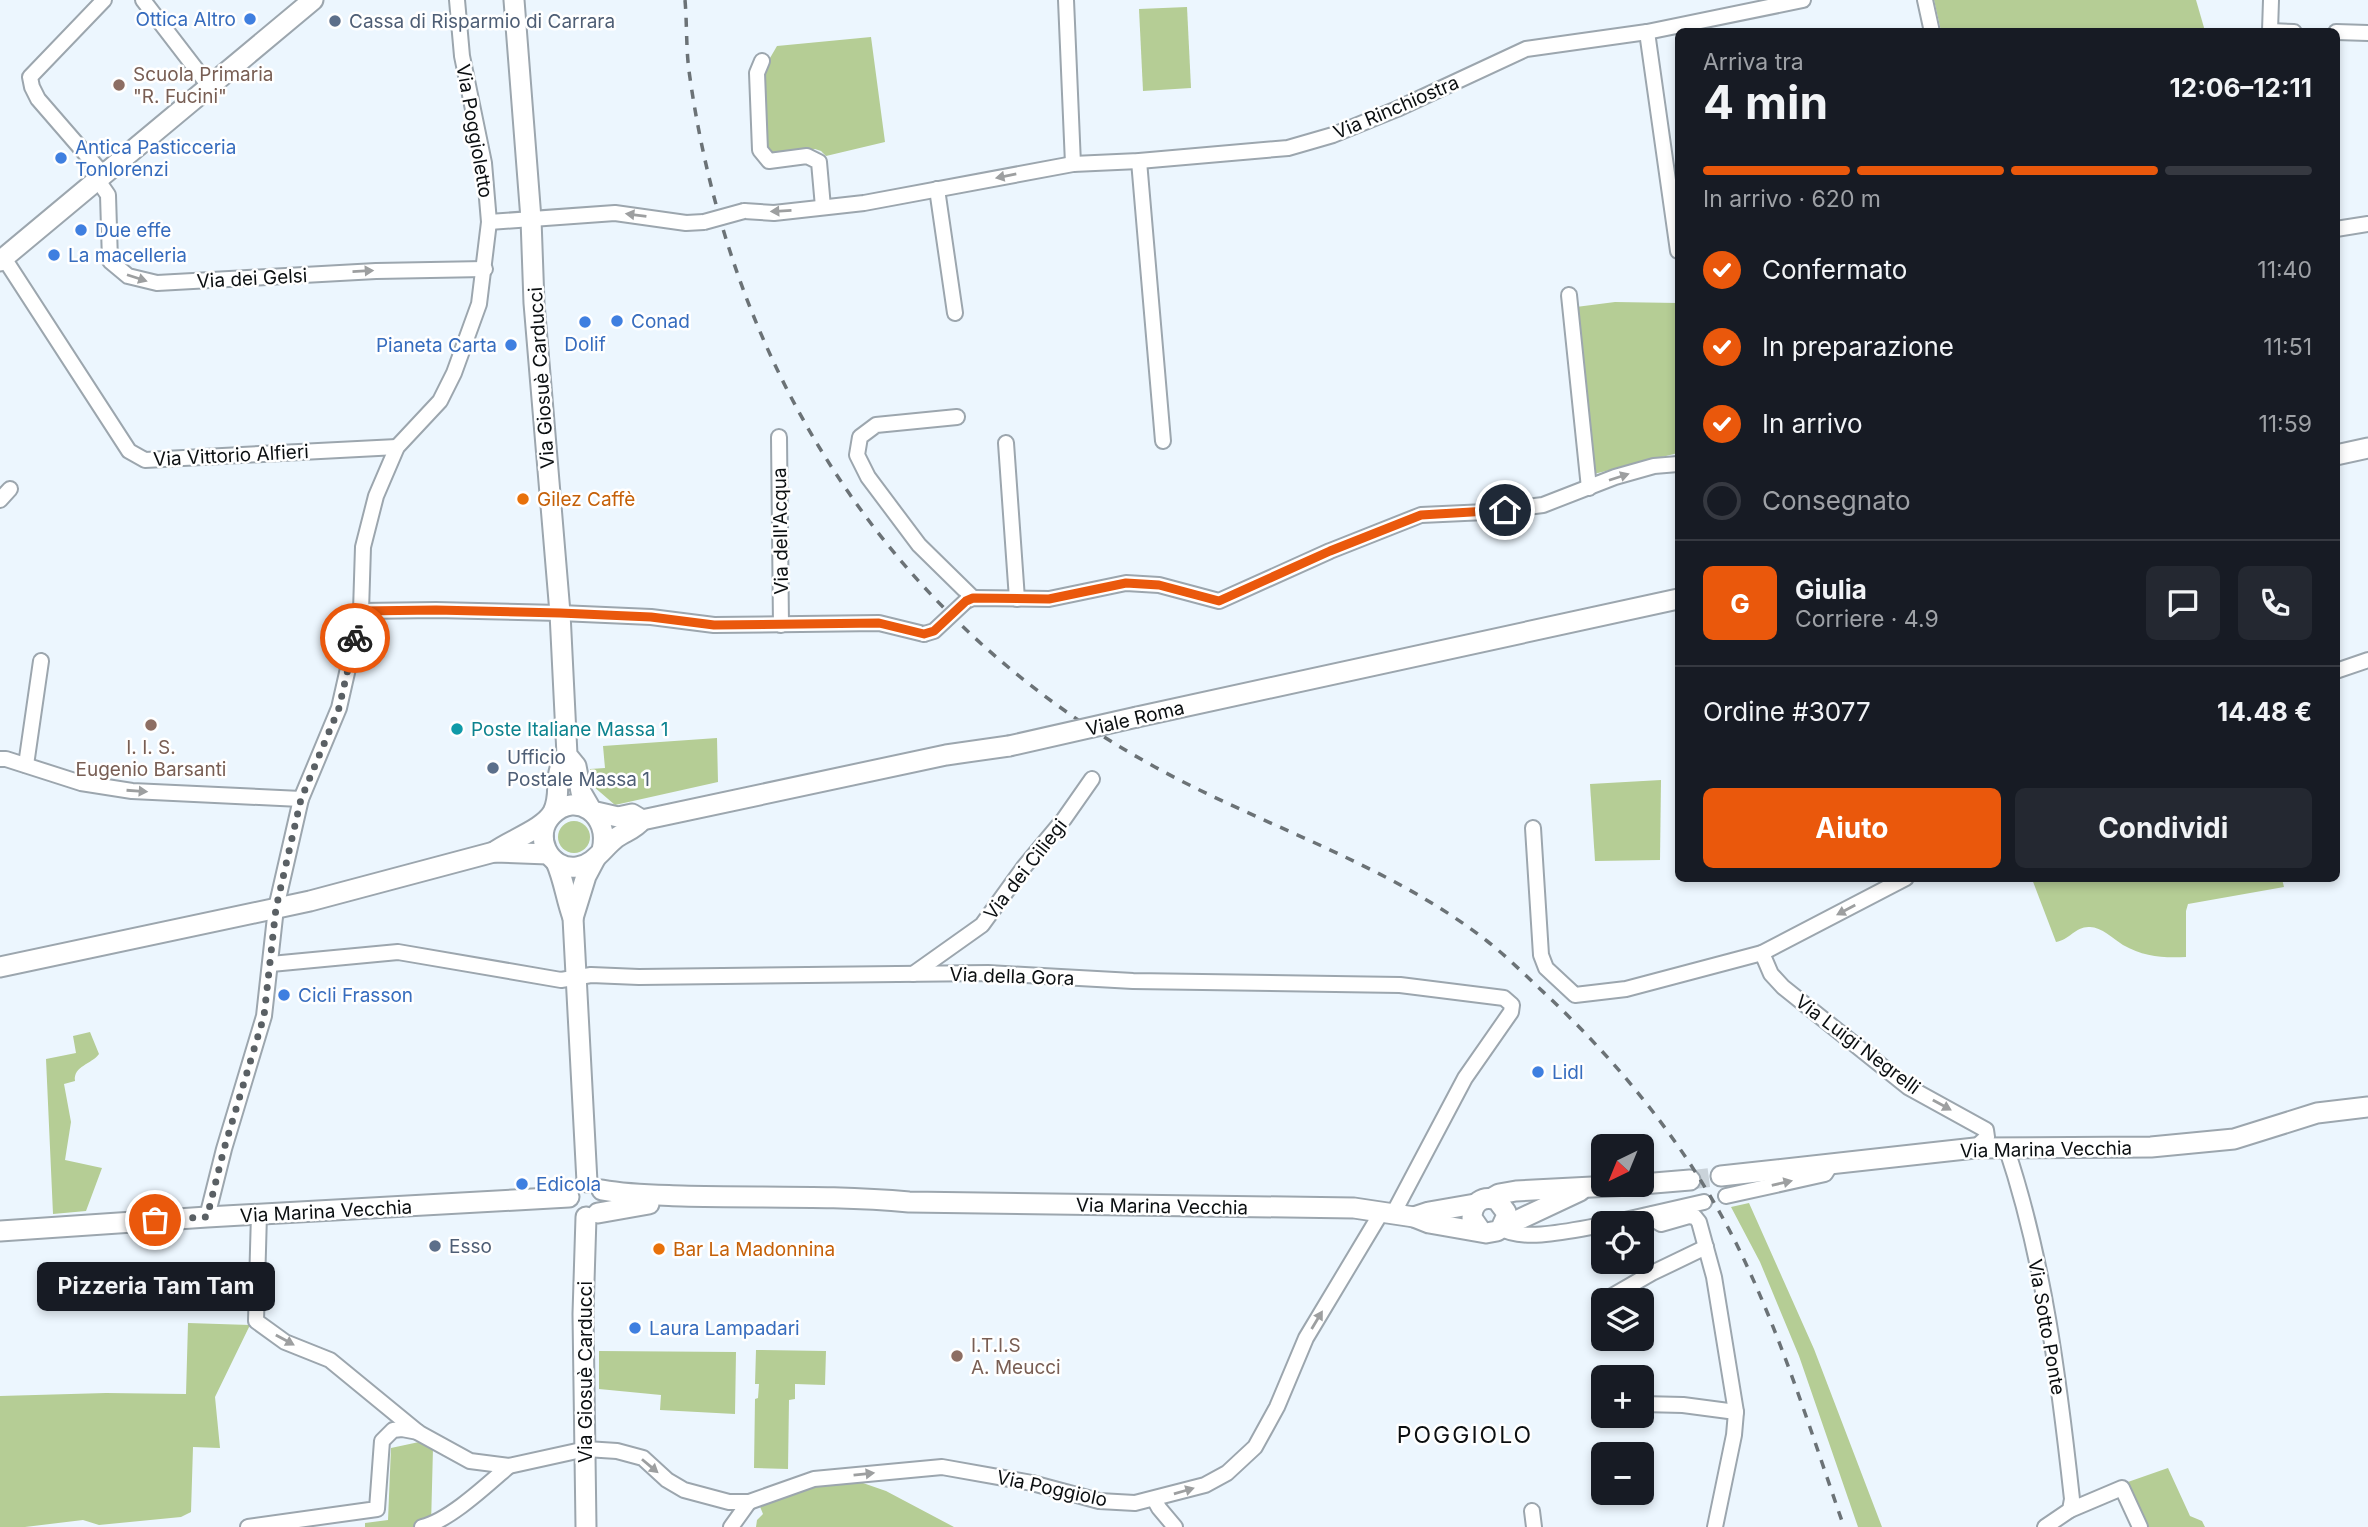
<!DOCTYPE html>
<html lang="it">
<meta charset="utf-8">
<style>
:root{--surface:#171b24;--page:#242831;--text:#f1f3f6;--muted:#9ea1a6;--line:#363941;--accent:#ea580c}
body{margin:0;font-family:Inter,sans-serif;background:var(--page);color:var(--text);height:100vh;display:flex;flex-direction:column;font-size:26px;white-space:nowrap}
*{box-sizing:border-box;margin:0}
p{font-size:23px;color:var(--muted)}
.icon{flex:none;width:38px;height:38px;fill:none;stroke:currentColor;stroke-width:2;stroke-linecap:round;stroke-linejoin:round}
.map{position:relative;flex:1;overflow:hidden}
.panel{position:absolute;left:1675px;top:28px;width:665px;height:854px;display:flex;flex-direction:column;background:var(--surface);border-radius:10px;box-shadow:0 4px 10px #0003}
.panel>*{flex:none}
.needle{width:46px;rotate:223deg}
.controls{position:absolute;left:1591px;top:1134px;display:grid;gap:14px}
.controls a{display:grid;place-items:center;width:63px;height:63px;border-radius:10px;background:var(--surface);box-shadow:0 4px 10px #0003;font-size:35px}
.pin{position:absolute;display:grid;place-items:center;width:60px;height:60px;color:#fff;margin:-30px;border:4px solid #fff;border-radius:50%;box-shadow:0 2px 7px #0007}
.courier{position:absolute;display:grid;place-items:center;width:70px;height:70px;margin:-35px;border:5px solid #ea580c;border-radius:50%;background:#fff;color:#222;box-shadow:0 2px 9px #0007}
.bubble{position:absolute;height:49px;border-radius:10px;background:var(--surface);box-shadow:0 4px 10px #0003;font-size:23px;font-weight:700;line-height:49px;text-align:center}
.head em{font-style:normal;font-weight:700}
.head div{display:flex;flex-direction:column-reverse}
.head{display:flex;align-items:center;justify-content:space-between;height:119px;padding:0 28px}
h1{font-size:46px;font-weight:700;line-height:52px}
.bar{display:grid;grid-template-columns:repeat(4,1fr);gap:10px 7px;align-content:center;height:84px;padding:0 28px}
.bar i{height:9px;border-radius:5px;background:var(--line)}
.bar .selected{background:var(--accent)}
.bar p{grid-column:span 4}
.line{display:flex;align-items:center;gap:18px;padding:0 28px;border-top:2px solid var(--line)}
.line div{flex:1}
.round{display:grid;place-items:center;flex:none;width:74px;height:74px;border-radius:10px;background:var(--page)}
ol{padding:0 28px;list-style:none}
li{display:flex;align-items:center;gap:21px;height:77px}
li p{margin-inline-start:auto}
li .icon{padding:7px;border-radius:50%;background:var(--accent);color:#fff;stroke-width:4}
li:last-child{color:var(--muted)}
li i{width:38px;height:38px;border:4px solid var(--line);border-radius:50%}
.button{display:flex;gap:14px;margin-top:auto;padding:14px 28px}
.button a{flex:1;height:80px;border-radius:10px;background:var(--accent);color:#fff;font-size:28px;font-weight:700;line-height:80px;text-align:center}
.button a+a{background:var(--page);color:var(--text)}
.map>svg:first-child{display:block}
.green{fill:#b5cd95}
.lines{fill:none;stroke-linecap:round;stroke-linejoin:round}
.secondary-tunnel{stroke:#cad3da;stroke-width:19;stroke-dasharray:19 10;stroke-linecap:butt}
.street-casing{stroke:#9ca6ae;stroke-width:18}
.secondary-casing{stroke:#9ca6ae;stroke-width:23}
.street{stroke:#fff;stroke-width:14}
.secondary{stroke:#fff;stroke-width:19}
.rail{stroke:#6b7276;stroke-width:3.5;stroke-dasharray:9 9;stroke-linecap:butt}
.street-bridge-casing{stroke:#9ca6ae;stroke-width:18;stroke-linecap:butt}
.secondary-bridge-casing{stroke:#9ca6ae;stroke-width:23;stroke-linecap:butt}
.street-bridge{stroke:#fff;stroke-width:14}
.secondary-bridge{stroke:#fff;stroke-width:19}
.oneway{fill:#9d9fa0}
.done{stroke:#5a6064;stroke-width:7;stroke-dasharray:0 12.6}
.route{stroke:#ea580c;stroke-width:9}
.shop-dot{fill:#3f7fe0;stroke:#fff;stroke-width:2.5}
.service-dot{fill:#5c6f8a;stroke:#fff;stroke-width:2.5}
.education-dot{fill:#8d6e63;stroke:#fff;stroke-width:2.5}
.food-dot{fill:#e8710a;stroke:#fff;stroke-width:2.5}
.culture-dot{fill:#0f9aa8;stroke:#fff;stroke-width:2.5}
.labels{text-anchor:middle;stroke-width:5;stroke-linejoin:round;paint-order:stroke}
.shop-label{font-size:19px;fill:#366cbe;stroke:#fff;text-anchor:start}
.service-label{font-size:19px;fill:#4e5e75;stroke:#fff;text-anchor:start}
.education-label{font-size:19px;fill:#785e54;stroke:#fff;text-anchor:start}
.street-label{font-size:19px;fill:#0b0f11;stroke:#fff}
.food-label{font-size:19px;fill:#c56008;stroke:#fff;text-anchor:start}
.culture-label{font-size:19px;fill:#0d838f;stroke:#fff;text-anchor:start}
.quarter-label{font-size:23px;letter-spacing:2px;fill:#0b0f11;stroke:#fff}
</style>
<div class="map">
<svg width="2368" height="1527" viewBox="0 0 2368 1527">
<rect width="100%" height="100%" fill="#ecf6fe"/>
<!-- green -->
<g class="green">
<path d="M1934 0H2196L2205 31H1941Z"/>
<path d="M1187 7 1191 88 1143 91 1139 9Z"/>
<path d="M871 37 885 142 826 156 821 151 815 149 774 156 766 148 763 70 777 46Z"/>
<path d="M1615 302 1678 303V453L1594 474 1576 307Z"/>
<path d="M717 738 718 782 615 805 593 786 590 769 605 768 603 746Z"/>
<path d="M1661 780 1660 860 1595 861 1590 784Z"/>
<circle cx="574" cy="837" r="16"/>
<path d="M2282 879 2284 887 2188 904 2186 911V957C2163 958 2144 957 2123 945 2114 939 2101 927 2090 927 2076 926 2069 940 2056 942L2032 879Z"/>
<path d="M90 1032 99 1054C92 1064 73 1066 75 1081L64 1084 71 1122 65 1160 102 1168 86 1211 53 1214 46 1059 76 1053 73 1036Z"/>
<path d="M1749 1203 1814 1349 1882 1527H1858L1799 1356 1760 1262 1731 1207Z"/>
<path d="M188 1323 250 1325 215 1397 220 1448 193 1447 191 1512 181 1517 99 1525 83 1520 25 1527H0V1396L106 1393 186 1394Z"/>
<path d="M756 1350 826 1351 825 1385 795 1384V1399L789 1400 788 1469 754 1468 755 1399 758 1398 759 1384H755Z"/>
<path d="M599 1351 736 1352 735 1414 660 1410 661 1395 599 1389Z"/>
<path d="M419 1442 433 1448 431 1525 422 1527H365V1523L388 1520 391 1448Z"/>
<path d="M2168 1468 2190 1516 2202 1521 2205 1527H2144L2125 1483Z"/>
<path d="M824 1482H860L886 1491 954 1527H756L757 1520 763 1514 759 1504Z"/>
</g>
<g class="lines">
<!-- secondary-tunnel -->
<path class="secondary-tunnel" d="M1690 1180 1721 1176"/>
<!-- street casing -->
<g class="street-casing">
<g id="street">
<path d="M143 0 209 86"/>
<path d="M1066 0 1073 164"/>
<path d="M1925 0 1932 32"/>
<path d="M2270 31 2271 0"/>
<path d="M2270 31 2294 32"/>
<path d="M1647 32 1678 251"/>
<path d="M2336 32 2368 33"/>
<path d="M762 61 757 73 760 150 769 161 807 156 819 162 823 207"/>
<path d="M1139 161 1163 441"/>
<path d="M103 174 38 99 32 87 30 77 104 0"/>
<path d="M97 179 108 195 110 261 128 276 157 283 376 271 485 269"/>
<path d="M937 189 955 313"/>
<path d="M744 211 774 213 864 203 1073 164 1139 161 1288 148 1333 135 1397 109 1526 49 1647 32 1803 0"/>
<path d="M489 222 615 213 686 223 704 222"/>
<path d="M2336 229 2368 224"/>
<path d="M4 258 129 451 145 460 397 447"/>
<path d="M1569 295 1589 488"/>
<path d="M957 417 876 425 860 437 857 455 868 477 919 545 973 598"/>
<path d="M779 437 781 625"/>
<path d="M1006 443 1017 599"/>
<path d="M0 500 10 489"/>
<path d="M966 601 973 598 1049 599 1126 583 1159 585 1219 601 1330 551 1421 515 1486 512 1543 505 1615 477 1654 466 1678 464"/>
<path d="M361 611 436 610 560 613 651 617 714 625 879 623 924 634"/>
<path d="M2336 671 2368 660"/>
<path d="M0 759H6L81 783 132 791 301 799"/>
<path d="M26 765 41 661"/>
<path d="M1533 828 1541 955 1546 968 1575 995 1626 989 1762 953 1906 878"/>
<path d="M1762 953 1771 974 1783 987 1908 1087 1986 1130 1987 1137 1975 1148"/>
<path d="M271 964 398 952 561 980 591 975 639 977 988 973 1133 981 1400 985 1504 998 1512 1005 1511 1012 1465 1078 1393 1214"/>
<path d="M913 974 982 925 1024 867 1064 819 1092 779"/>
<path d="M2006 1147C2044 1260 2059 1380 2072 1499L2070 1510 2045 1527"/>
<path d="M1726 1196 1825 1174 1832 1163"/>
<path d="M259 1214 256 1321 285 1342 330 1360 419 1433 470 1461 509 1466 586 1449 617 1451 643 1458 667 1480 684 1490 729 1502H749L814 1479 942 1467 1032 1483 1099 1501 1135 1503 1205 1485 1227 1473 1255 1447 1277 1407 1306 1338 1381 1213"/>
<path d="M1653 1214 1656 1221 1661 1224 1689 1216 1695 1217 1699 1222 1714 1277 1736 1412 1734 1435 1715 1527"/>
<path d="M207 1217 224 1149 264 1016 276 908 301 799 339 708 361 611 363 547 376 496 397 447 440 401 454 373 479 304 489 222 484 163 462 56 457 0"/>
<path d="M1612 1223 1704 1202"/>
<path d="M1501 1228C1522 1243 1578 1229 1603 1225"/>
<path d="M1612 1296 1652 1273 1706 1247"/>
<path d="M1642 1404 1683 1405 1736 1412"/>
<path d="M1154 1499 1159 1508 1175 1527"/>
<path d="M2070 1510 2122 1488 2140 1527"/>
<path d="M1532 1511 1534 1527"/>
<path d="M248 1527 377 1509 382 1441 393 1430 402 1429 418 1432"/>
<path d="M422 1527C449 1521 487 1485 509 1466"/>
<path d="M731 1527 749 1502"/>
</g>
</g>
<!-- secondary casing -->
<g class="secondary-casing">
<g id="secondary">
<path d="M514 0 531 219 534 303 560 613 567 755 576 766 581 792 592 811 618 817 632 814 642 820 946 755 1009 746"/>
<path d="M0 261 313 0"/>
<path d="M2336 455 2368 448"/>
<path d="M1137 717 1678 599"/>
<path d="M602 850C611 815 576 790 552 815 532 835 549 871 577 867 594 865 603 848 616 838 625 831 634 830 642 820"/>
<path d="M494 852C510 840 544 829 553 812 563 792 551 777 567 755"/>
<path d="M556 862C564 880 566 899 573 918L587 1182"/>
<path d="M573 918 586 876 595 859"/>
<path d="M0 967 310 901 494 852 548 854"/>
<path d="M1721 1176 1975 1148 2151 1147 2234 1139 2317 1113 2368 1107"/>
<path d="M1642 1184 1690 1180"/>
<path d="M602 1190C629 1195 655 1195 682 1196 758 1198 834 1195 909 1202L1354 1208 1414 1217 1429 1223 1486 1233 1497 1231 1501 1228 1506 1217V1212L1497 1200C1482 1195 1472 1203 1472 1218L1481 1231"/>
<path d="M1492 1198 1499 1194 1516 1191 1631 1185"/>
<path d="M598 1213 649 1204"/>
<path d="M1414 1217 1429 1212 1475 1204"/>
<path d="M1504 1224 1518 1220 1580 1191"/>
<path d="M0 1231 207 1217 569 1197"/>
<path d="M586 1527 583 1314 586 1217"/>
</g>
</g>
<!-- street -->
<use href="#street" class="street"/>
<!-- secondary -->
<use href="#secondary" class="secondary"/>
<!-- rail -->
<path class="rail" d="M685 0C687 23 686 48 689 71 730 370 889 621 1155 767 1264 827 1387 863 1487 941 1505 955 1522 972 1539 988 1619 1062 1687 1146 1736 1243 1781 1334 1811 1432 1844 1527"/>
<!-- street-bridge casing -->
<g class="street-bridge-casing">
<g id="street-bridge">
<path d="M704 222 744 211"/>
<path d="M924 634 934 631 966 601"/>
</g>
</g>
<!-- secondary-bridge casing -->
<g class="secondary-bridge-casing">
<path id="secondary-bridge" d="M1009 746 1137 717"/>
</g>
<!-- street-bridge -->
<use href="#street-bridge" class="street-bridge"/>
<!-- secondary-bridge -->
<use href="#secondary-bridge" class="secondary-bridge"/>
</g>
<!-- one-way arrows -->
<defs><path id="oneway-solid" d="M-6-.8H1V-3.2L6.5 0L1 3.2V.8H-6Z" transform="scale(1.75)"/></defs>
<g class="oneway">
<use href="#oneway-solid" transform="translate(1006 176) rotate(169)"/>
<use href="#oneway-solid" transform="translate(781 211) rotate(177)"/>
<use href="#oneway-solid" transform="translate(636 215) rotate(-173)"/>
<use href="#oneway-solid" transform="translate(363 271) rotate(-3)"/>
<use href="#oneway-solid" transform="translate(137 278) rotate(18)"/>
<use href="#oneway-solid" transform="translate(1619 477) rotate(-18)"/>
<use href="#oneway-solid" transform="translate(137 791) rotate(4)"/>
<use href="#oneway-solid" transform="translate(1846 910) rotate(152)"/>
<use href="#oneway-solid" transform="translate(1942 1105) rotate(29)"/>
<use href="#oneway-solid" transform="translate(1782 1183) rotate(-13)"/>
<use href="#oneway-solid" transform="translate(1317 1320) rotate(-59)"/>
<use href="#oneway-solid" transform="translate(285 1340) rotate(29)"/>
<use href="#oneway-solid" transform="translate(650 1466) rotate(40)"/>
<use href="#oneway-solid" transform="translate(864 1474) rotate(-6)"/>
<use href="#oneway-solid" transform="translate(1184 1491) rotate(-16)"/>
</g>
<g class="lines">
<!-- done -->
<path class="done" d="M155 1220 207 1217 224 1149 264 1016 276 908 301 799 339 708 355 638"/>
<!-- route -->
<path class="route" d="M355 638 361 611 436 610 560 613 651 617 714 625 879 623 924 634 934 631 966 601 973 598 1049 599 1126 583 1159 585 1219 601 1330 551 1421 515 1505 510"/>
</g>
<!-- markers -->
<g class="shop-dot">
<circle cx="250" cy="19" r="7"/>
<circle cx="61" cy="158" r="7"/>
<circle cx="81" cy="230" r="7"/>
<circle cx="54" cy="255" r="7"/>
<circle cx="617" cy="321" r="7"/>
<circle cx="585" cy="322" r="7"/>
<circle cx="511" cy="345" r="7"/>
<circle cx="284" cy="995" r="7"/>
<circle cx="1538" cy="1072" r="7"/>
<circle cx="522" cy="1184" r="7"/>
<circle cx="635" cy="1328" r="7"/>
</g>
<g class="service-dot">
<circle cx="335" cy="21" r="7"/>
<circle cx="493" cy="768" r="7"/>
<circle cx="435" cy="1246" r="7"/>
</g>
<g class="education-dot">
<circle cx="119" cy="85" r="7"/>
<circle cx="151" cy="725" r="7"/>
<circle cx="957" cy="1356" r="7"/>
</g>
<g class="food-dot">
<circle cx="523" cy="499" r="7"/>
<circle cx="659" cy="1249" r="7"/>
</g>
<circle class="culture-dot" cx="457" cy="729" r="7"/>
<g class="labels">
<!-- shop labels -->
<g class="shop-label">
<text x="236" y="26" text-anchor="end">Ottica Altro</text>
<text x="75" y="154">Antica Pasticceria<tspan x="75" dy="22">Tonlorenzi</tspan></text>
<text x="95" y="237">Due effe</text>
<text x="68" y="262">La macelleria</text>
<text x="631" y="328">Conad</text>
<text x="585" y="351" text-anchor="middle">Dolif</text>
<text x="497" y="352" text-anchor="end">Pianeta Carta</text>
<text x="298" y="1002">Cicli Frasson</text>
<text x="1552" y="1079">Lidl</text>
<text x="536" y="1191">Edicola</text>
<text x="649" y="1335">Laura Lampadari</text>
</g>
<!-- service labels -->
<g class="service-label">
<text x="349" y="28">Cassa di Risparmio di Carrara</text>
<text x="507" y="764">Ufficio<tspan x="507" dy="22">Postale Massa 1</tspan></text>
<text x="449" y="1253">Esso</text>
</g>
<!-- education labels -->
<g class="education-label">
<text x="133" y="81">Scuola Primaria<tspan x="133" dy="22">"R. Fucini"</tspan></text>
<text x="151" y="754" text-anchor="middle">I. I. S.<tspan x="151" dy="22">Eugenio Barsanti</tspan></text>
<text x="971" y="1352">I.T.I.S<tspan x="971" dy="22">A. Meucci</tspan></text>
</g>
<!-- street labels -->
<g class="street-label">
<text transform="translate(1396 107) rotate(-23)" y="7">Via Rinchiostra</text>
<text transform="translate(475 131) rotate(80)" y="7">Via Poggioletto</text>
<text transform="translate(252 278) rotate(-3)" y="7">Via dei Gelsi</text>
<text transform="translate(541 378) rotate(-94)" y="7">Via Giosuè Carducci</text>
<text transform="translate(231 455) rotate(-3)" y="7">Via Vittorio Alfieri</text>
<text transform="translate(780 531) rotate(-91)" y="7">Via dell'Acqua</text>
<text transform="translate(1135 718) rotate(-13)" y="7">Viale Roma</text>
<text transform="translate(1025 869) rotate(-52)" y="7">Via dei Ciliegi</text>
<text transform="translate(1012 976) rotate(2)" y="7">Via della Gora</text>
<text transform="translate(1858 1044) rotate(37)" y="7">Via Luigi Negrelli</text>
<text transform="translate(2046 1149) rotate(-1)" y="7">Via Marina Vecchia</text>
<text transform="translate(1162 1206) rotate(1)" y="7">Via Marina Vecchia</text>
<text transform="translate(326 1211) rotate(-3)" y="7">Via Marina Vecchia</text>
<text transform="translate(2047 1327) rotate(80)" y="7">Via Sotto Ponte</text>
<text transform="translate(585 1372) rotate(-90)" y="7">Via Giosuè Carducci</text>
<text transform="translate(1052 1488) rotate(12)" y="7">Via Poggiolo</text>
</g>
<!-- food labels -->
<g class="food-label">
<text x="537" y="506">Gilez Caffè</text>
<text x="673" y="1256">Bar La Madonnina</text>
</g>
<!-- culture labels -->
<g class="culture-label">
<text x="471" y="736">Poste Italiane Massa 1</text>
</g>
<!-- quarter labels -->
<g class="quarter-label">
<text x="1465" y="1443">POGGIOLO</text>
</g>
</g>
</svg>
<div class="controls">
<a><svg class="needle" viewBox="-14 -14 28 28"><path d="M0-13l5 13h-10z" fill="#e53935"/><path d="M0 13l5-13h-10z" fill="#9ea1a6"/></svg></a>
<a><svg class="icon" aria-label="locate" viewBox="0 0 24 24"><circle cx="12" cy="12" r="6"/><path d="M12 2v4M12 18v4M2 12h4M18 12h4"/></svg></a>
<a><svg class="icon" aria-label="layers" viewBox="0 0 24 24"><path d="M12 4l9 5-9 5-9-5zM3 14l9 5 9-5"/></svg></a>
<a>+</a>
<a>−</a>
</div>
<div class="pin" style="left:155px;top:1220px;background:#ea580c"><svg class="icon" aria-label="bag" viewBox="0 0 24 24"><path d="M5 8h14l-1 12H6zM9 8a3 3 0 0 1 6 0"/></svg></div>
<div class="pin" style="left:1505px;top:510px;background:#1f2937"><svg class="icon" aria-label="home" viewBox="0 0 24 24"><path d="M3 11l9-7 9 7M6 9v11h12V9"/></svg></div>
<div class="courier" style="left:355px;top:638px"><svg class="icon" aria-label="bike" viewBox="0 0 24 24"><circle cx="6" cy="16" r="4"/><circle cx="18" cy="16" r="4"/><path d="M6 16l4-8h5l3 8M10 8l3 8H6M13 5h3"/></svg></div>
<div class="bubble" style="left:37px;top:1262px;width:238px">Pizzeria Tam Tam</div>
<section class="panel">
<div class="head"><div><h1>4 min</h1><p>Arriva tra</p></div><em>12:06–12:11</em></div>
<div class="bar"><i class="selected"></i><i class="selected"></i><i class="selected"></i><i></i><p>In arrivo · 620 m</p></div>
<ol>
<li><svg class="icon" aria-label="check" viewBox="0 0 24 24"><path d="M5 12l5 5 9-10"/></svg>Confermato<p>11:40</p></li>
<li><svg class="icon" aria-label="check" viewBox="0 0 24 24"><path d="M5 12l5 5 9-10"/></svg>In preparazione<p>11:51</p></li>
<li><svg class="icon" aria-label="check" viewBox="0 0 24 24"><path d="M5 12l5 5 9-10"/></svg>In arrivo<p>11:59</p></li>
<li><i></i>Consegnato</li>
</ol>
<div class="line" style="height:126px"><b class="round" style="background:var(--accent);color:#fff">G</b><div><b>Giulia</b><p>Corriere · 4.9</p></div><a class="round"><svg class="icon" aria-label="chat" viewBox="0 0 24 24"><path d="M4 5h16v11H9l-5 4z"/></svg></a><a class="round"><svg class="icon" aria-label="phone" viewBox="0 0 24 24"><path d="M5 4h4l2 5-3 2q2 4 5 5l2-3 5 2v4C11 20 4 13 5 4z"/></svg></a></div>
<div class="line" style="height:91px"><div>Ordine #3077</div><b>14.48 €</b></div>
<div class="button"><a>Aiuto</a><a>Condividi</a></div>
</section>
</div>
